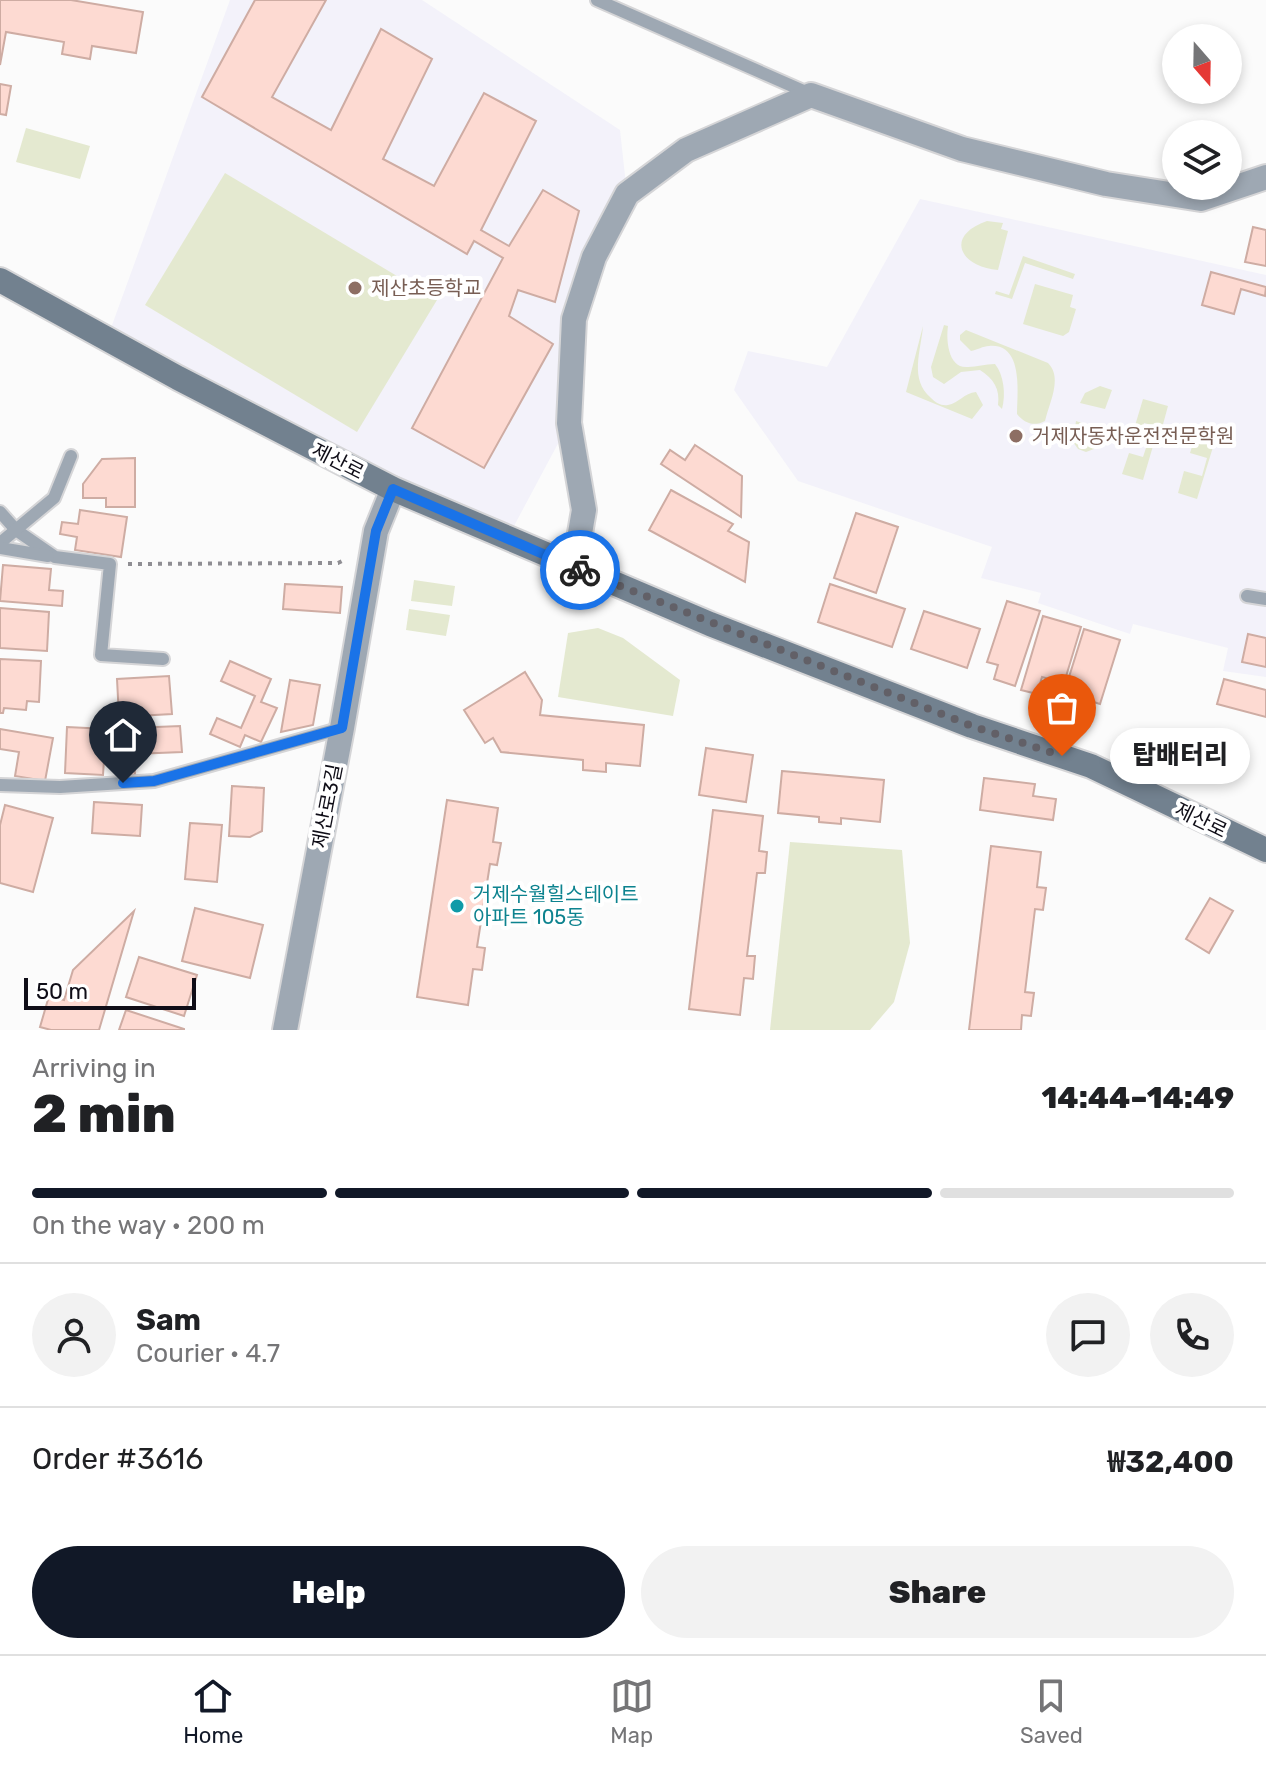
<!DOCTYPE html>
<meta charset="utf-8">
<style>
:root{--surface:#fff;--page:#f2f2f2;--text:#202124;--muted:#757577;--line:#e0e0e0;--accent:#111827}
body{margin:0;font-family:Rubik,"Noto Sans KR",sans-serif;background:var(--page);color:var(--text);height:100vh;display:flex;flex-direction:column;font-size:30px;white-space:nowrap}
*{box-sizing:border-box;margin:0}
p{font-size:26px;color:var(--muted)}
.icon{flex:none;width:44px;height:44px;fill:none;stroke:currentColor;stroke-width:2;stroke-linecap:round;stroke-linejoin:round}
.map{position:relative;height:1030px;overflow:hidden}
.panel{display:flex;flex-direction:column;background:var(--surface);flex:1}
.panel>*{flex:none}
.needle{width:52px;rotate:160deg}
.fabs{position:absolute;left:1162px;top:24px;display:grid;gap:16px}
.fabs a{display:grid;place-items:center;width:80px;height:80px;border-radius:50%;background:var(--surface);box-shadow:0 4px 12px #0003;font-size:40px}
.scale{position:absolute;left:24px;bottom:20px;width:172px;box-sizing:border-box;padding-left:8px;border:4px solid #0f0d17;border-top:0;font-size:22px;line-height:28px;white-space:nowrap;color:#0f0d17;-webkit-text-stroke:6px #fff;paint-order:stroke}
.pin{position:absolute;display:grid;place-items:center;width:68px;height:68px;color:#fff;margin:-82px -34px;border-radius:50% 50% 50% 0;rotate:-45deg;box-shadow:0 0 8px #0007}
.pin .icon{rotate:45deg}
.courier{position:absolute;display:grid;place-items:center;width:80px;height:80px;margin:-40px;border:6px solid #1a73e8;border-radius:50%;background:#fff;color:#222;box-shadow:0 2px 10px #0007}
.bubble{position:absolute;height:56px;border-radius:28px;background:var(--surface);box-shadow:0 4px 12px #0003;font-size:26px;font-weight:800;line-height:56px;text-align:center}
.headline em{font-style:normal;font-weight:800}
.headline div{display:flex;flex-direction:column-reverse}
.headline{display:flex;align-items:center;justify-content:space-between;height:136px;padding:0 32px}
h1{font-size:52px;font-weight:800;line-height:60px}
.bar{display:grid;grid-template-columns:repeat(4,1fr);gap:12px 8px;align-content:center;height:96px;padding:0 32px}
.bar i{height:10px;border-radius:6px;background:var(--line)}
.bar .selected{background:var(--accent)}
.bar p{grid-column:span 4}
.line{display:flex;align-items:center;gap:20px;padding:0 32px;border-top:2px solid var(--line)}
.line div{flex:1}
.round{display:grid;place-items:center;flex:none;width:84px;height:84px;border-radius:42px;background:var(--page)}
.primary-button{display:flex;gap:16px;margin-top:auto;padding:16px 32px}
.primary-button a{flex:1;height:92px;border-radius:48px;background:var(--accent);color:#fff;font-size:32px;font-weight:800;line-height:92px;text-align:center}
.primary-button a+a{background:var(--page);color:var(--text)}
.menu{display:flex;justify-content:space-around;align-items:center;height:112px;border-top:2px solid var(--line);background:var(--surface);font-size:22px;color:var(--muted)}
.menu a{display:grid;justify-items:center;gap:4px}
.menu .selected{color:var(--accent)}
.map>svg:first-child{display:block}
.built{fill:#f3f2fa}
.green{fill:#e4e9d0}
.building{fill:#fddad2;stroke:#ceaca3;stroke-width:2}
.lines{fill:none;stroke-linecap:round;stroke-linejoin:round}
.lane-casing{stroke:#d5d5d7;stroke-width:16}
.street-casing{stroke:#d5d5d7;stroke-width:28}
.secondary-casing{stroke:#d5d5d7;stroke-width:28}
.path{stroke:#8f8e93;stroke-width:4;stroke-dasharray:4 6;stroke-linecap:butt}
.lane{stroke:#9ea8b3;stroke-width:12}
.street{stroke:#9ea8b3;stroke-width:24}
.secondary{stroke:#72818f;stroke-width:24}
.done{stroke:#626067;stroke-width:8;stroke-dasharray:0 14.4}
.route{stroke:#1a73e8;stroke-width:10}
.education-dot{fill:#8d6e63;stroke:#fff;stroke-width:3}
.culture-dot{fill:#0f9aa8;stroke:#fff;stroke-width:3}
.labels{text-anchor:middle;stroke-width:8;stroke-linejoin:round;paint-order:stroke}
.education-label{font-size:20px;fill:#785e54;stroke:#fff;text-anchor:start}
.street-label{font-size:20px;fill:#0f0d17;stroke:#fff}
.culture-label{font-size:20px;fill:#0d838f;stroke:#fff;text-anchor:start}
</style>
<div class="map">
<svg width="1266" height="1030" viewBox="0 0 1266 1030">
<rect width="100%" height="100%" fill="#fbfbfb"/>
<!-- built -->
<g class="built">
<path d="M230 0H422L620 130 627 194 594 257 569 423 507 539 107 339Z"/>
<path d="M920 199 1266 275V677L1223 671 1228 648 1133 624 1130 634 1038 603 1041 593 981 578 992 547 798 481 734 390 748 351 827 367Z"/>
</g>
<!-- green -->
<g class="green">
<path d="M26 128 90 146 80 179 16 162Z"/>
<path d="M225 173 437 300 357 432 145 305Z"/>
<path d="M987 221 1003 223 1001 229 1008 231 998 270C960 267 944 236 987 221Z"/>
<path d="M1023 256 1075 274 1073 279 1025 263 1012 299 995 294 996 291 1009 295Z"/>
<path d="M1035 284 1073 295 1070 307 1076 309 1069 332 1063 336 1023 324Z"/>
<path d="M944 325 948 326C946 340 948 369 968 367 977 367 985 364 995 364 1004 375 1006 395 1002 409L998 405C1000 389 994 379 980 370L961 372 944 384 933 377 931 367Z"/>
<path d="M923 326C921 351 909 379 931 398 936 403 941 406 948 405 959 403 964 393 976 392L983 405 972 419 906 392Z"/>
<path d="M966 330 1048 363C1063 378 1049 403 1045 421 1034 427 1024 423 1017 414 1017 393 1024 343 989 346 983 346 977 350 971 351L960 340V335Z"/>
<path d="M1100 386 1112 390 1105 409 1080 403 1085 393Z"/>
<path d="M1143 399 1168 406 1162 428 1144 423 1140 437 1152 441 1153 446 1143 480 1122 474 1129 453 1143 457 1147 445 1131 439Z"/>
<path d="M1076 421 1097 428 1098 438 1094 449 1086 452 1078 449 1073 442Z"/>
<path d="M1203 430 1217 434 1197 499 1178 493 1184 471 1202 476 1207 458 1190 453 1196 434Z"/>
<path d="M414 580 455 586 452 606 411 601Z"/>
<path d="M409 609 450 615 446 636 406 630Z"/>
<path d="M598 628 623 638 680 680 673 716 558 697 568 633Z"/>
<path d="M790 842 902 850 910 943 894 1002 870 1030H770Z"/>
</g>
<!-- building -->
<g class="building">
<path d="M0 0H71L143 12 136 53 92 46 90 59 62 54 64 42 6 32 0 65Z"/>
<path d="M255 0H326L272 97 331 130 381 29 432 59 383 159 434 186 484 93 536 121 481 230 509 246 543 190 579 211 555 302 518 290 509 316 553 344 484 468 412 428 503 258 474 241 467 254 202 97Z"/>
<path d="M0 84 11 86 6 115 0 114Z"/>
<path d="M1253 227 1266 230V266L1245 262Z"/>
<path d="M1211 272 1266 287 1265 296 1241 289 1234 314 1202 305Z"/>
<path d="M695 445 742 476 741 517 661 464 670 450 685 460Z"/>
<path d="M135 458V507H106V498H83V484L102 459Z"/>
<path d="M671 490 733 524 728 531 749 542 745 582 649 530Z"/>
<path d="M80 510 127 517 121 557 75 550 77 537 60 534 62 522 78 524Z"/>
<path d="M856 513 898 527 876 593 834 578Z"/>
<path d="M3 565 51 569 49 590 63 591 62 606 0 601Z"/>
<path d="M285 584 342 587 340 613 283 609Z"/>
<path d="M830 584 905 609 892 647 818 622Z"/>
<path d="M1007 601 1040 611 1015 686 994 679 998 665 987 662Z"/>
<path d="M0 608 49 612 47 651 0 648Z"/>
<path d="M924 611 980 629 967 668 911 649Z"/>
<path d="M1043 616 1081 627 1064 683 1042 677 1037 694 1021 690Z"/>
<path d="M1084 629 1120 640 1100 704 1064 693Z"/>
<path d="M1248 634 1266 638V667L1242 662Z"/>
<path d="M0 659 41 661 39 702 27 701 26 710 4 708 3 713H0Z"/>
<path d="M230 661 271 679 261 702 277 708 261 742 245 735 240 747 210 734 217 718 241 728 255 696 221 681Z"/>
<path d="M525 672 542 700 540 715 644 725 640 766 606 763V772L583 770V760L501 752 493 738 485 743 464 710Z"/>
<path d="M169 676 172 714 119 717 117 679Z"/>
<path d="M1224 679 1266 690V717L1217 704Z"/>
<path d="M290 680 320 685 313 725 281 732Z"/>
<path d="M180 726 182 752 134 754 135 775 118 776 117 751H133L132 728Z"/>
<path d="M67 727 106 729 103 775 65 773Z"/>
<path d="M0 729 53 738 45 781 15 776 19 752 0 749Z"/>
<path d="M706 748 753 755 746 802 699 795Z"/>
<path d="M782 771 884 780 880 822 841 818V824L819 822V817L778 813Z"/>
<path d="M984 778 1035 784 1033 796 1056 799 1053 820 980 810Z"/>
<path d="M232 786 264 788 262 831 250 837 229 836Z"/>
<path d="M447 800 498 808 493 842 501 843 497 865 490 864 477 947 485 948 482 970 473 969 468 1005 417 997Z"/>
<path d="M94 802 142 805 140 836 92 833Z"/>
<path d="M5 805 53 818 33 892 0 883V825Z"/>
<path d="M713 810 763 816 759 851 767 852 765 873H757L747 956H755L753 979 744 978 740 1015 689 1009Z"/>
<path d="M190 823 222 825 217 882 185 879Z"/>
<path d="M991 846 1041 852 1037 887 1046 888 1043 910 1035 909 1025 992 1034 993 1031 1016 1022 1015 1021 1030H969Z"/>
<path d="M1210 898 1233 911 1209 953 1186 939Z"/>
<path d="M195 908 263 925 250 978 182 961Z"/>
<path d="M134 911 99 1030H51L40 1027 49 996 64 1000 73 970Z"/>
<path d="M139 957 197 975 184 1016 126 997Z"/>
<path d="M126 1010 184 1029V1030H119Z"/>
</g>
<g class="lines">
<!-- lane casing -->
<g class="lane-casing">
<g id="lane">
<path d="M597 0 808 93"/>
<path d="M0 512 16 530 55 557 110 564 101 655 163 659"/>
<path d="M0 543 54 498 71 456"/>
<path d="M0 548 48 556"/>
<path d="M1247 596 1266 599"/>
<path d="M0 785 60 787 154 781 342 728"/>
</g>
</g>
<!-- street casing -->
<g class="street-casing">
<g id="street">
<path d="M574 568 584 510 569 423 574 319 594 257 627 194 686 150 811 95 962 149 1106 184 1201 199 1266 177"/>
<path d="M285 1030 342 728 376 531 393 489"/>
</g>
</g>
<!-- secondary casing -->
<g class="secondary-casing">
<path id="secondary" d="M0 280 178 378 393 489 710 624 972 726 1091 766 1266 850"/>
</g>
<!-- path -->
<path class="path" d="M128 564 338 563 346 559"/>
<!-- lane -->
<use href="#lane" class="lane"/>
<!-- street -->
<use href="#street" class="street"/>
<!-- secondary -->
<use href="#secondary" class="secondary"/>
</g>
<g class="lines">
<!-- done -->
<path class="done" d="M580 570 972 726 1062 756"/>
<!-- route -->
<path class="route" d="M123 783 154 781 342 728 376 531 393 489 580 570"/>
</g>
<!-- markers -->
<g class="education-dot">
<circle cx="355" cy="288" r="8"/>
<circle cx="1016" cy="436" r="8"/>
</g>
<circle class="culture-dot" cx="457" cy="906" r="8"/>
<g class="labels">
<!-- education labels -->
<g class="education-label">
<text x="371" y="295">제산초등학교</text>
<text x="1032" y="443">거제자동차운전전문학원</text>
</g>
<!-- street labels -->
<g class="street-label">
<text transform="translate(338 461) rotate(27)" y="7">제산로</text>
<text transform="translate(327 806) rotate(-79)" y="7">제산로3길</text>
<text transform="translate(1201 820) rotate(26)" y="7">제산로</text>
</g>
<!-- culture labels -->
<g class="culture-label">
<text x="473" y="901">거제수월힐스테이트<tspan x="473" dy="23">아파트 105동</tspan></text>
</g>
</g>
</svg>
<div class="fabs">
<a><svg class="needle" viewBox="-14 -14 28 28"><path d="M0-13l5 13h-10z" fill="#e53935"/><path d="M0 13l5-13h-10z" fill="#757577"/></svg></a>
<a><svg class="icon" aria-label="layers" viewBox="0 0 24 24"><path d="M12 4l9 5-9 5-9-5zM3 14l9 5 9-5"/></svg></a>
</div>
<div class="scale">50 m</div>
<div class="pin" style="left:1062px;top:756px;background:#ea580c"><svg class="icon" aria-label="bag" viewBox="0 0 24 24"><path d="M5 8h14l-1 12H6zM9 8a3 3 0 0 1 6 0"/></svg></div>
<div class="pin" style="left:123px;top:783px;background:#1f2937"><svg class="icon" aria-label="home" viewBox="0 0 24 24"><path d="M3 11l9-7 9 7M6 9v11h12V9"/></svg></div>
<div class="courier" style="left:580px;top:570px"><svg class="icon" aria-label="bike" viewBox="0 0 24 24"><circle cx="6" cy="16" r="4"/><circle cx="18" cy="16" r="4"/><path d="M6 16l4-8h5l3 8M10 8l3 8H6M13 5h3"/></svg></div>
<div class="bubble" style="left:1110px;top:728px;width:140px">탑배터리</div>
</div>
<section class="panel">
<div class="headline"><div><h1>2 min</h1><p>Arriving in</p></div><em>14:44–14:49</em></div>
<div class="bar"><i class="selected"></i><i class="selected"></i><i class="selected"></i><i></i><p>On the way · 200 m</p></div>
<div class="line" style="height:144px"><a class="round"><svg class="icon" aria-label="person" viewBox="0 0 24 24"><circle cx="12" cy="8" r="4"/><path d="M4 21q1-7 8-7t8 7"/></svg></a><div><b>Sam</b><p>Courier · 4.7</p></div><a class="round"><svg class="icon" aria-label="chat" viewBox="0 0 24 24"><path d="M4 5h16v11H9l-5 4z"/></svg></a><a class="round"><svg class="icon" aria-label="phone" viewBox="0 0 24 24"><path d="M5 4h4l2 5-3 2q2 4 5 5l2-3 5 2v4C11 20 4 13 5 4z"/></svg></a></div>
<div class="line" style="height:104px"><div>Order #3616</div><b>₩32,400</b></div>
<div class="primary-button"><a>Help</a><a>Share</a></div>
</section>
<nav class="menu">
<a class="selected"><svg class="icon" aria-label="home" viewBox="0 0 24 24"><path d="M3 11l9-7 9 7M6 9v11h12V9"/></svg>Home</a>
<a><svg class="icon" aria-label="map" viewBox="0 0 24 24"><path d="M3 6l6-2 6 2 6-2v14l-6 2-6-2-6 2zM9 4v14M15 6v14"/></svg>Map</a>
<a><svg class="icon" aria-label="saved" viewBox="0 0 24 24"><path d="M7 4h10v16l-5-4-5 4z"/></svg>Saved</a>
</nav>
